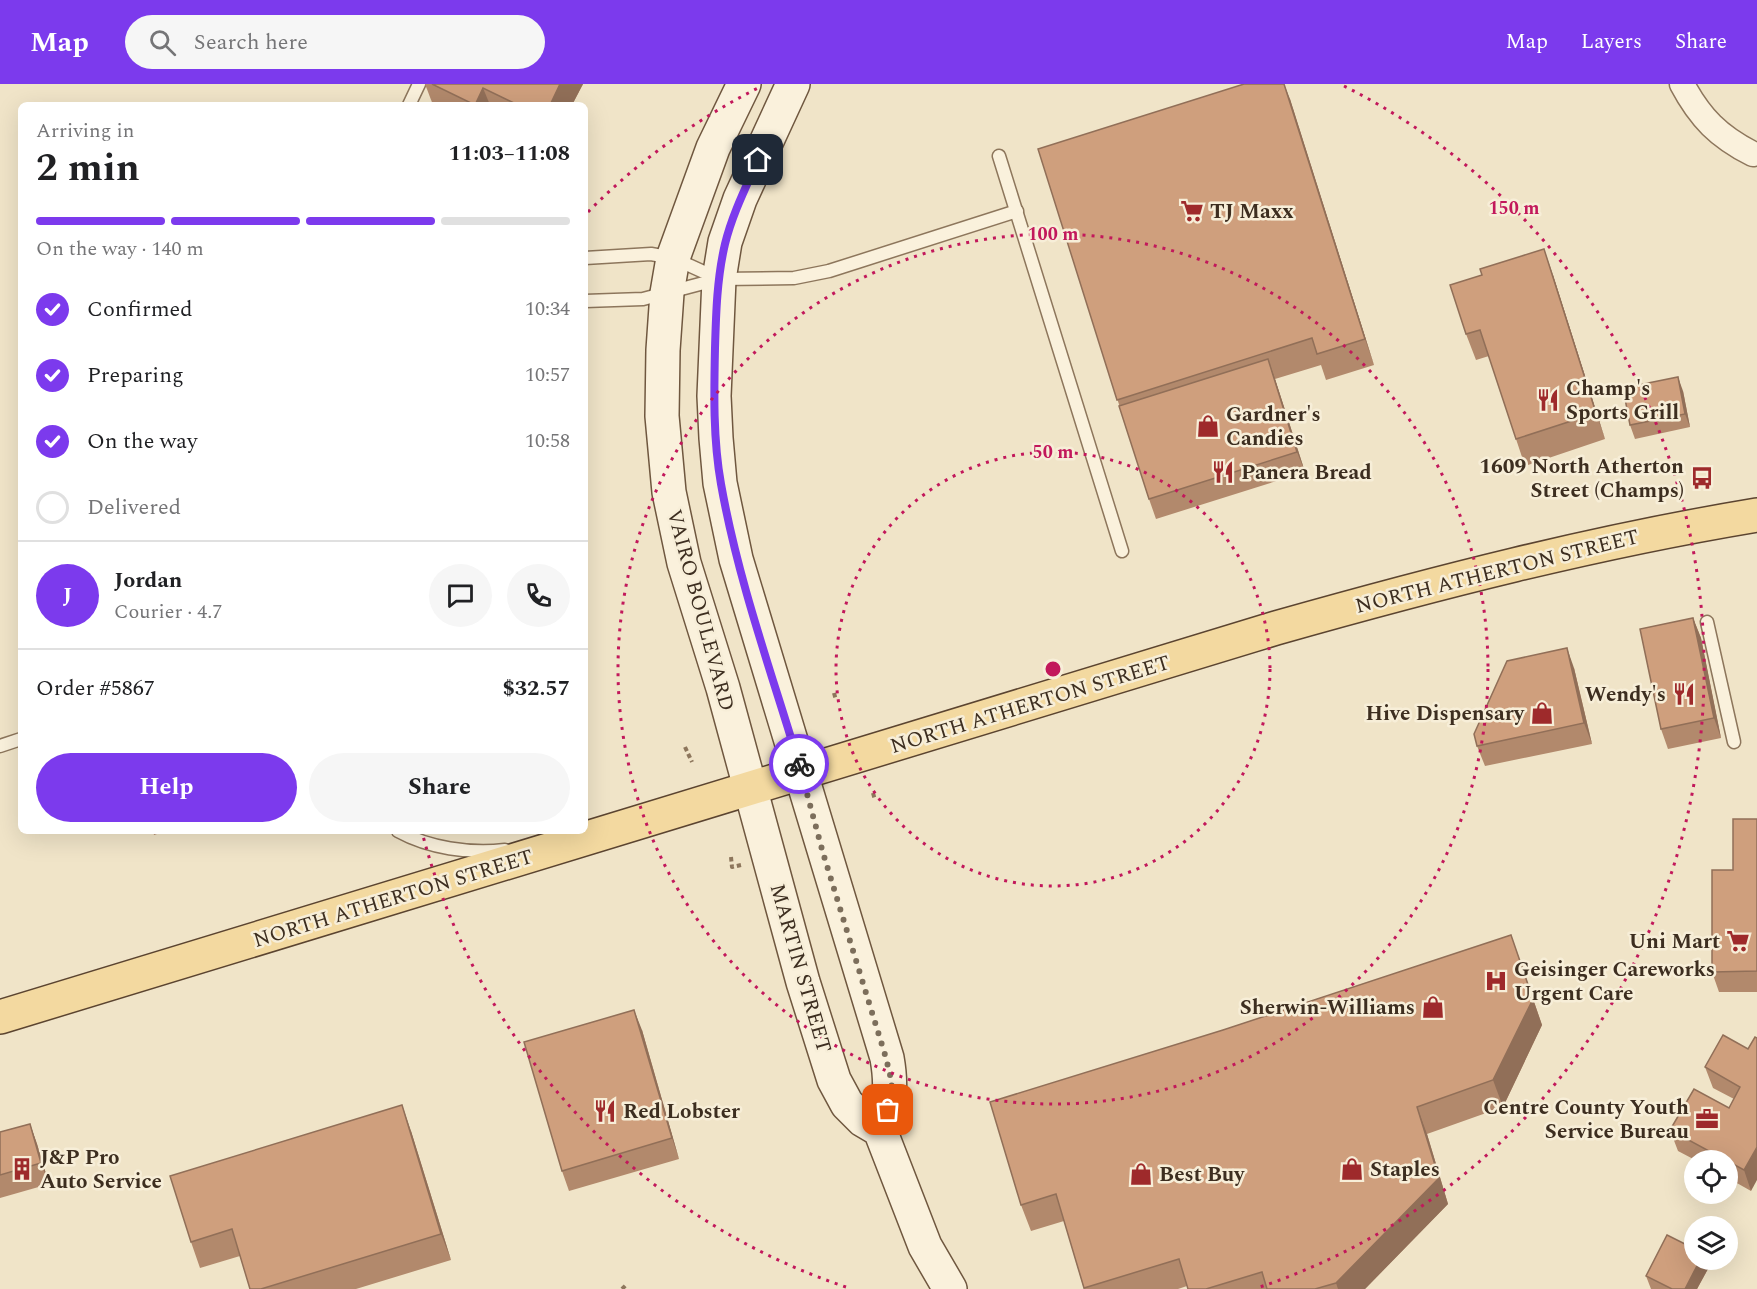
<!DOCTYPE html>
<meta charset="utf-8">
<style>
:root{--surface:#fff;--page:#f6f6f6;--text:#202124;--muted:#757577;--line:#e0e0e0;--accent:#7c3aed}
body{margin:0;font-family:Spectral,serif;background:var(--page);color:var(--text);height:100vh;display:flex;flex-direction:column;font-size:22px;white-space:nowrap}
*{box-sizing:border-box;margin:0}
p{font-size:20px;color:var(--muted)}
.icon{flex:none;width:33px;height:33px;fill:none;stroke:currentColor;stroke-width:2;stroke-linecap:round;stroke-linejoin:round}
.map{position:relative;flex:1;overflow:hidden}
.details{position:absolute;left:18px;top:18px;width:570px;height:732px;display:flex;flex-direction:column;background:var(--surface);border-radius:9px;box-shadow:0 6px 24px #0002}
.details>*{flex:none}
.buttons{position:absolute;left:1684px;top:1066px;display:grid;gap:12px}
.buttons a{display:grid;place-items:center;width:54px;height:54px;border-radius:50%;background:var(--surface);box-shadow:0 6px 24px #0002;font-size:30px}
.pin{position:absolute;display:grid;place-items:center;width:51px;height:51px;color:#fff;margin:-26px;border-radius:12px;box-shadow:0 3px 9px #0006}
.courier{position:absolute;display:grid;place-items:center;width:60px;height:60px;margin:-30px;border:4px solid #7c3aed;border-radius:50%;background:#fff;color:#222;box-shadow:0 2px 8px #0007}
.overview em{font-style:normal;font-weight:700}
.overview div{display:flex;flex-direction:column-reverse}
.overview{display:flex;align-items:center;justify-content:space-between;height:102px;padding:0 18px}
h1{font-size:39px;font-weight:700;line-height:45px}
.bar{display:grid;grid-template-columns:repeat(4,1fr);gap:9px 6px;align-content:center;height:72px;padding:0 18px}
.bar i{height:8px;border-radius:4px;background:var(--line)}
.bar .active{background:var(--accent)}
.bar p{grid-column:span 4}
.line{display:flex;align-items:center;gap:15px;padding:0 18px;border-top:2px solid var(--line)}
.line div{flex:1}
.round{display:grid;place-items:center;flex:none;width:63px;height:63px;border-radius:32px;background:var(--page)}
ol{padding:0 18px;list-style:none}
li{display:flex;align-items:center;gap:18px;height:66px}
li p{margin-inline-start:auto}
li .icon{padding:6px;border-radius:50%;background:var(--accent);color:#fff;stroke-width:4}
li:last-child{color:var(--muted)}
li i{width:33px;height:33px;border:3px solid var(--line);border-radius:50%}
.cta{display:flex;gap:12px;margin-top:auto;padding:12px 18px}
.cta a{flex:1;height:69px;border-radius:36px;background:var(--accent);color:#fff;font-size:24px;font-weight:700;line-height:69px;text-align:center}
.cta a+a{background:var(--page);color:var(--text)}
header{display:flex;align-items:center;gap:36px;box-sizing:border-box;height:84px;padding:0 30px;background:var(--accent);color:#fff}
header strong{font-size:28px}
nav{display:flex;gap:33px;margin-inline-start:auto;font-size:21px}
.search{width:420px;height:54px;background:var(--page);display:flex;align-items:center;gap:15px;box-sizing:border-box;padding:0 21px;border-radius:33px;color:var(--muted);font-size:22px}
.map>svg:first-child{display:block}
.lines{fill:none;stroke-linecap:round;stroke-linejoin:round}
.lane-casing{stroke:#8d765c;stroke-width:15}
.street-casing{stroke:#8d765c;stroke-width:27}
.secondary-casing{stroke:#6f573f;stroke-width:36}
.primary-casing{stroke:#5b4430;stroke-width:36}
.path{stroke:#8d765c;stroke-width:4;stroke-dasharray:4.5 3;stroke-linecap:butt}
.lane{stroke:#faf1dc;stroke-width:12}
.street{stroke:#faf1dc;stroke-width:24}
.secondary{stroke:#faf1dc;stroke-width:33}
.primary{stroke:#f3d9a0;stroke-width:33}
.wall{fill:#b2896c}
.shaded-wall{fill:#916f58}
.building{fill:#cf9f7d;stroke:#916f58;stroke-width:1.5}
.done{stroke:#7c6e5b;stroke-width:6;stroke-dasharray:0 10.8}
.route{stroke:#7c3aed;stroke-width:8}
.ring{fill:none;stroke:#c2185b;stroke-width:3;stroke-dasharray:3 6}
.labels{text-anchor:middle;stroke-width:5;stroke-linejoin:round;paint-order:stroke}
.poi-label{font-size:21px;font-weight:bold;fill:#3d2e20;stroke:#f7eed8;text-anchor:start}
.street-label{font-size:21px;fill:#3d2e20;stroke:#f7eed8}
.centre{fill:#c2185b;stroke:#f7eed8;stroke-width:3}
.ring-label{font-size:18px;text-anchor:middle;font-weight:bold;fill:#c2185b;stroke:#f7eed8;stroke-width:5;stroke-linejoin:round;paint-order:stroke}
</style>
<header>
<strong>Map</strong>
<div class="search"><svg class="icon" aria-label="search" viewBox="0 0 24 24"><circle cx="10" cy="10" r="6"/><path d="M15 15l6 6"/></svg>Search here</div>
<nav><a>Map</a><a>Layers</a><a>Share</a></nav>
</header>
<div class="map">
<svg width="1757" height="1205" viewBox="0 0 1757 1205">
<rect width="100%" height="100%" fill="#f0e4c8"/>
<g class="lines">
<!-- lane casing -->
<g class="lane-casing">
<g id="lane">
<path d="M409 21 419 0"/>
<path d="M999 72 1122 467"/>
<path d="M585 174 651 170 673 174 717 194"/>
<path d="M585 217 643 215 719 195 794 194 829 187 1017 127"/>
<path d="M1707 538 1734 658"/>
<path d="M0 662 21 655"/>
<path d="M398 747C429 764 469 770 505 766"/>
</g>
</g>
<!-- street casing -->
<g class="street-casing">
<path id="street" d="M1682 0C1700 34 1719 53 1753 70"/>
</g>
<!-- secondary casing -->
<g class="secondary-casing">
<g id="secondary">
<path d="M744 0 713 64 673 174 667 209 663 266 662 332 669 408 684 479 723 604 803 898 834 996 847 1020 863 1036 880 1046 925 1162 950 1205"/>
<path d="M793 0 740 115 725 158 719 195 714 312 716 354 720 399 736 475 887 974C892 1002 890 1018 880 1046"/>
</g>
</g>
<!-- primary casing -->
<g class="primary-casing">
<path id="primary" d="M0 933 1276 544C1435 499 1594 458 1757 431"/>
</g>
<!-- path -->
<g class="path">
<path d="M834 609 836 616"/>
<path d="M685 663 692 678"/>
<path d="M873 709 875 716"/>
<path d="M731 773 732 783 741 781"/>
<path d="M622 1205 626 1201"/>
</g>
<!-- lane -->
<use href="#lane" class="lane"/>
<!-- street -->
<use href="#street" class="street"/>
<!-- secondary -->
<use href="#secondary" class="secondary"/>
<!-- primary -->
<use href="#primary" class="primary"/>
</g>
<!-- wall -->
<g class="wall">
<path d="M425 0H583L572 21H433Z"/>
<path d="M1290 15 1374 281 1326 296 1321 281 1275 295 1305 388 1156 435 1149 415 1038 65Z"/>
<path d="M1553 191 1605 355 1525 382 1516 355 1489 272 1476 276 1466 250Z"/>
<path d="M1683 307 1690 343 1635 355 1630 341Z"/>
<path d="M1693 534 1701 554 1721 654 1668 665 1661 645Z"/>
<path d="M1574 584 1592 660 1485 682 1477 662Z"/>
<path d="M1757 735V908H1719L1712 888Z"/>
<path d="M153 747H166L154 751Z"/>
<path d="M1511 851 1542 941 1503 1023 1427 1050 1448 1120 1365 1205H1188L1187 1202 1178 1205H1084L1064 1137 1031 1147 1021 1121 1223 946Z"/>
<path d="M642 946 679 1075 569 1107 562 1087Z"/>
<path d="M1748 965 1751 1107 1728 1094V1077H1697L1678 1067 1670 1046 1729 1024 1734 1015 1713 1004 1705 983Z"/>
<path d="M30 1040 37 1060 49 1100 0 1114V1048Z"/>
<path d="M411 1047 451 1176 356 1205H250L240 1172 200 1184 191 1158Z"/>
<path d="M1709 1183 1697 1205H1651L1646 1192Z"/>
</g>
<!-- shaded-wall -->
<g class="shaded-wall">
<path d="M560 0H583L572 21H550Z"/>
<path d="M1284 0 1290 15 1374 281 1365 255Z"/>
<path d="M483 4 490 21H475Z"/>
<path d="M1544 165 1553 191 1605 355 1596 329Z"/>
<path d="M1268 275 1275 295 1305 388 1297 368Z"/>
<path d="M1678 293 1683 307 1690 343 1685 330Z"/>
<path d="M1693 534 1701 554 1721 654 1714 634Z"/>
<path d="M1567 564 1574 584 1592 660 1584 639Z"/>
<path d="M1511 851 1542 941 1503 1023 1493 996Z"/>
<path d="M634 926 642 946 679 1075 672 1054Z"/>
<path d="M402 1021 411 1047 451 1176 441 1150Z"/>
<path d="M1417 1023 1427 1050 1448 1120 1365 1205H1338L1336 1199Z"/>
<path d="M30 1040 37 1060 49 1100 41 1079Z"/>
<path d="M1757 1063V1096L1751 1107 1744 1086Z"/>
<path d="M1700 1176H1706L1709 1183 1697 1205H1685Z"/>
</g>
<!-- building -->
<g class="building">
<path d="M432 0H560L550 21H518L483 4 475 21Z"/>
<path d="M1244 0H1284L1365 255 1317 270 1312 254 1117 316 1038 65Z"/>
<path d="M1544 165 1596 329 1516 355 1480 246 1466 250 1450 201 1482 191 1480 185Z"/>
<path d="M1268 275 1297 368 1149 415 1119 322Z"/>
<path d="M1678 293 1685 330 1630 341 1623 304Z"/>
<path d="M1693 534 1714 634 1661 645 1640 545Z"/>
<path d="M1567 564 1584 639 1477 662 1474 650 1507 577Z"/>
<path d="M1733 735H1757V887L1712 888V786H1733Z"/>
<path d="M1511 851 1533 915 1493 996 1417 1023 1439 1094 1336 1199 1315 1205H1267L1262 1188 1206 1205H1188L1179 1175 1084 1204 1056 1110 1021 1121 990 1018 1223 946Z"/>
<path d="M634 926 672 1054 562 1087 524 958Z"/>
<path d="M1723 951 1748 965 1755 953 1757 954V1063L1744 1086 1670 1046 1694 1005 1729 1024 1740 1003 1705 983Z"/>
<path d="M402 1021 441 1150 261 1205H250L232 1145 191 1158 170 1092Z"/>
<path d="M30 1040 41 1079 0 1091V1048Z"/>
<path d="M1667 1151 1695 1165V1176H1700L1685 1205H1672L1646 1192Z"/>
</g>
<g class="lines">
<!-- done -->
<path class="done" d="M799 680 823 769 886 974 892 999 888 1026"/>
<!-- route -->
<path class="route" d="M758 76C746 103 732 131 725 160 717 194 716 229 715 264 714 309 713 355 721 400 738 496 771 587 799 680"/>
</g>
<!-- distance rings -->
<g class="ring">
<circle cx="1053" cy="585" r="217"/>
<circle cx="1053" cy="585" r="435"/>
<path d="M846 1203A652 652 0 0 1 422 748M588 128A652 652 0 0 1 762 2M1344 2A652 652 0 0 1 1260 1203"/>
</g>
<!-- icons -->
<defs>
<g id="supermarket-bare" transform="scale(1.8)"><path d="M-6-5.5h2.5l.6 2H6L4.5 2H-2.5L-4.4-4H-6ZM-1.5 3.2a1.3 1.3 0 1 0 .1 0ZM3 3.2a1.3 1.3 0 1 0 .1 0Z" fill="#9e2a2b" stroke="#f7eed8" stroke-width="2.5" paint-order="stroke"/></g>
<g id="restaurant-bare" transform="scale(1.8)"><path d="M-5-6h1v4h1v-4h1v4h1v-4h1v5L-1.5 .5V6h-2V.5L-5-1ZM5-6V6H3V1.5H1.5Q1.5-4 5-6Z" fill="#9e2a2b" stroke="#f7eed8" stroke-width="2.5" paint-order="stroke"/></g>
<g id="shop-bare" transform="scale(1.8)"><path d="M-5-2.5h2.3a2.7 3.5 0 0 1 5.4 0H5L5.5 6h-11ZM-1.5-2.5h3a1.5 2.3 0 0 0-3 0Z" fill="#9e2a2b" stroke="#f7eed8" stroke-width="2.5" paint-order="stroke"/></g>
<g id="bus-bare" transform="scale(1.8)"><path d="M-5-6H5V4H4V6H2V4H-2V6H-4V4H-5ZM-3.5-4V0h7V-4ZM-3.5 1.2v1.5H-2V1.2ZM2 1.2v1.5H3.5V1.2Z" fill="#9e2a2b" stroke="#f7eed8" stroke-width="2.5" paint-order="stroke"/></g>
<g id="hospital-bare" transform="scale(1.8)"><path d="M-5-5h3v3.5h4V-5h3V5h-3V1.5h-4V5h-3Z" fill="#9e2a2b" stroke="#f7eed8" stroke-width="2.5" paint-order="stroke"/></g>
<g id="office-bare" transform="scale(1.8)"><path d="M-6-3h4V-5.5h4V-3h4V5H-6ZM-1-4.5V-3h2v-1.5ZM-6 0V1H6V0Z" fill="#9e2a2b" stroke="#f7eed8" stroke-width="2.5" paint-order="stroke"/></g>
<g id="building-bare" transform="scale(1.8)"><path d="M-4-6H4V6H1V3H-1V6H-4ZM-2.5-4.3h1.7v1.8h-1.7ZM.8-4.3h1.7v1.8H.8ZM-2.5-1h1.7V.8h-1.7ZM.8-1h1.7V.8H.8Z" fill="#9e2a2b" stroke="#f7eed8" stroke-width="2.5" paint-order="stroke"/></g>
</defs>
<g fill-rule="evenodd">
<use href="#supermarket-bare" x="1192" y="127"/>
<use href="#restaurant-bare" x="1548" y="316"/>
<use href="#shop-bare" x="1208" y="342"/>
<use href="#restaurant-bare" x="1223" y="388"/>
<use href="#bus-bare" x="1702" y="394"/>
<use href="#restaurant-bare" x="1684" y="610"/>
<use href="#shop-bare" x="1542" y="629"/>
<use href="#supermarket-bare" x="1738" y="857"/>
<use href="#hospital-bare" x="1496" y="897"/>
<use href="#shop-bare" x="1433" y="923"/>
<use href="#restaurant-bare" x="605" y="1027"/>
<use href="#office-bare" x="1707" y="1035"/>
<use href="#building-bare" x="22" y="1085"/>
<use href="#shop-bare" x="1352" y="1085"/>
<use href="#shop-bare" x="1141" y="1090"/>
</g>
<g class="labels">
<!-- poi labels -->
<g class="poi-label">
<text x="1210" y="134">TJ Maxx</text>
<text x="1566" y="311">Champ's<tspan x="1566" dy="24">Sports Grill</tspan></text>
<text x="1226" y="337">Gardner's<tspan x="1226" dy="24">Candies</tspan></text>
<text x="1684" y="389" text-anchor="end">1609 North Atherton<tspan x="1684" dy="24">Street (Champs)</tspan></text>
<text x="1241" y="395">Panera Bread</text>
<text x="1666" y="617" text-anchor="end">Wendy's</text>
<text x="1524" y="636" text-anchor="end">Hive Dispensary</text>
<text x="1720" y="864" text-anchor="end">Uni Mart</text>
<text x="1514" y="892">Geisinger Careworks<tspan x="1514" dy="24">Urgent Care</tspan></text>
<text x="1415" y="930" text-anchor="end">Sherwin-Williams</text>
<text x="1689" y="1030" text-anchor="end">Centre County Youth<tspan x="1689" dy="24">Service Bureau</tspan></text>
<text x="623" y="1034">Red Lobster</text>
<text x="40" y="1080">J&amp;P Pro<tspan x="40" dy="24">Auto Service</tspan></text>
<text x="1370" y="1092">Staples</text>
<text x="1159" y="1097">Best Buy</text>
</g>
<!-- street labels -->
<g class="street-label">
<text transform="translate(1497 487) rotate(-14)" y="7">NORTH ATHERTON STREET</text>
<text transform="translate(701 526) rotate(75)" y="7">VAIRO BOULEVARD</text>
<text transform="translate(1030 620) rotate(-17)" y="7">NORTH ATHERTON STREET</text>
<text transform="translate(393 814) rotate(-17)" y="7">NORTH ATHERTON STREET</text>
<text transform="translate(801 884) rotate(74)" y="7">MARTIN STREET</text>
</g>
</g>
<circle cx="1053" cy="585" r="9" class="centre"/>
<g class="ring-label">
<text x="1514" y="130">150 m</text>
<text x="1053" y="156">100 m</text>
<text x="1053" y="374">50 m</text>
</g>
</svg>
<div class="buttons">
<a><svg class="icon" aria-label="locate" viewBox="0 0 24 24"><circle cx="12" cy="12" r="6"/><path d="M12 2v4M12 18v4M2 12h4M18 12h4"/></svg></a>
<a><svg class="icon" aria-label="layers" viewBox="0 0 24 24"><path d="M12 4l9 5-9 5-9-5zM3 14l9 5 9-5"/></svg></a>
</div>
<div class="pin" style="left:888px;top:1026px;background:#ea580c"><svg class="icon" aria-label="bag" viewBox="0 0 24 24"><path d="M5 8h14l-1 12H6zM9 8a3 3 0 0 1 6 0"/></svg></div>
<div class="pin" style="left:758px;top:76px;background:#1f2937"><svg class="icon" aria-label="home" viewBox="0 0 24 24"><path d="M3 11l9-7 9 7M6 9v11h12V9"/></svg></div>
<div class="courier" style="left:799px;top:680px"><svg class="icon" aria-label="bike" viewBox="0 0 24 24"><circle cx="6" cy="16" r="4"/><circle cx="18" cy="16" r="4"/><path d="M6 16l4-8h5l3 8M10 8l3 8H6M13 5h3"/></svg></div>
<section class="details">
<div class="overview"><div><h1>2 min</h1><p>Arriving in</p></div><em>11:03–11:08</em></div>
<div class="bar"><i class="active"></i><i class="active"></i><i class="active"></i><i></i><p>On the way · 140 m</p></div>
<ol>
<li><svg class="icon" aria-label="check" viewBox="0 0 24 24"><path d="M5 12l5 5 9-10"/></svg>Confirmed<p>10:34</p></li>
<li><svg class="icon" aria-label="check" viewBox="0 0 24 24"><path d="M5 12l5 5 9-10"/></svg>Preparing<p>10:57</p></li>
<li><svg class="icon" aria-label="check" viewBox="0 0 24 24"><path d="M5 12l5 5 9-10"/></svg>On the way<p>10:58</p></li>
<li><i></i>Delivered</li>
</ol>
<div class="line" style="height:108px"><b class="round" style="background:var(--accent);color:#fff">J</b><div><b>Jordan</b><p>Courier · 4.7</p></div><a class="round"><svg class="icon" aria-label="chat" viewBox="0 0 24 24"><path d="M4 5h16v11H9l-5 4z"/></svg></a><a class="round"><svg class="icon" aria-label="phone" viewBox="0 0 24 24"><path d="M5 4h4l2 5-3 2q2 4 5 5l2-3 5 2v4C11 20 4 13 5 4z"/></svg></a></div>
<div class="line" style="height:78px"><div>Order #5867</div><b>$32.57</b></div>
<div class="cta"><a>Help</a><a>Share</a></div>
</section>
</div>
